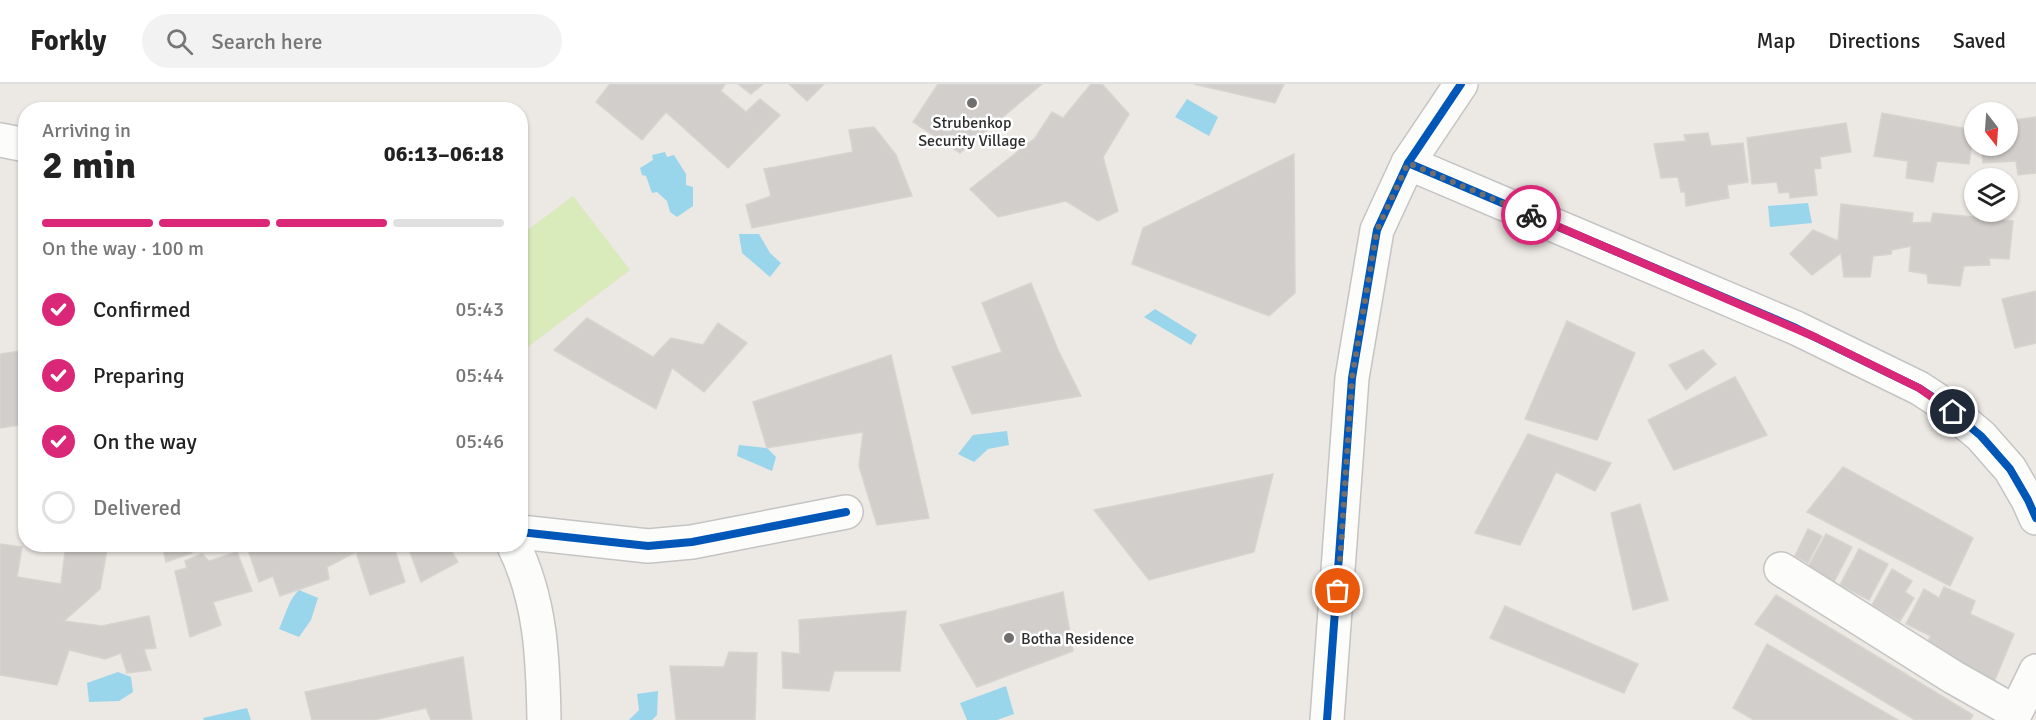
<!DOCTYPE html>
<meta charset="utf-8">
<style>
:root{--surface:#fff;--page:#f2f2f2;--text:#222;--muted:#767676;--line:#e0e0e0;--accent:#db2777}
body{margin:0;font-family:Signika,sans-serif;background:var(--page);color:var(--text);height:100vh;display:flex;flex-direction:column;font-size:22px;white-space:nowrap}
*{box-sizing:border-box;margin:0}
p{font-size:20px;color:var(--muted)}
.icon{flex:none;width:33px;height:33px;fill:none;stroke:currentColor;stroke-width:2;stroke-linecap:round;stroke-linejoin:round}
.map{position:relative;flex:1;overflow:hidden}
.drawer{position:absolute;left:18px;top:18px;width:510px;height:450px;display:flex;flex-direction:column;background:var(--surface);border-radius:24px;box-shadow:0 2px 4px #0004}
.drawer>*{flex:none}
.needle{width:39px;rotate:163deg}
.controls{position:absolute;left:1964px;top:18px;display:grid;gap:12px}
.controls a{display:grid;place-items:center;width:54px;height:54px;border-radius:50%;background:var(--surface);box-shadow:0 2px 4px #0004;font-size:30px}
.pin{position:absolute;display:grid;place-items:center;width:51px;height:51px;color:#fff;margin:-26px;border:3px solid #fff;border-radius:50%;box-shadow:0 2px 6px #0007}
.courier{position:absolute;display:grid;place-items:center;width:60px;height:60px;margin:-30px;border:4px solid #db2777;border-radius:50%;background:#fff;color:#222;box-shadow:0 2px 8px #0007}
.overview em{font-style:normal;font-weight:700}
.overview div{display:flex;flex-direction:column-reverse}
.overview{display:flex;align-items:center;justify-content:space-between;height:102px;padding:0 24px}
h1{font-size:39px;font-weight:700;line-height:45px}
.bar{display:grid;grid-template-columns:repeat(4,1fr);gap:9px 6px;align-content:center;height:72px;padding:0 24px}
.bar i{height:8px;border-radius:4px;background:var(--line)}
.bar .current{background:var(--accent)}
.bar p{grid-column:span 4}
ol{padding:0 24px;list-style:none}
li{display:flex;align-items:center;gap:18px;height:66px}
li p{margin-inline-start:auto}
li .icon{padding:6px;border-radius:50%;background:var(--accent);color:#fff;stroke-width:4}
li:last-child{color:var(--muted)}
li i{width:33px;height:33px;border:3px solid var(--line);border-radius:50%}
header{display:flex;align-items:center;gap:36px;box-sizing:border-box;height:84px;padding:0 30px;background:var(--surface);border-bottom:2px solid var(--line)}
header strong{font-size:28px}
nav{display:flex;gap:33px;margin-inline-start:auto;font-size:21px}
.search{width:420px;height:54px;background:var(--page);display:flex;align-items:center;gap:15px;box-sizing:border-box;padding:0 21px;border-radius:33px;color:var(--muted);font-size:22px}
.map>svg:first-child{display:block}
.pitch{fill:#d9eabb}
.water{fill:#99d6ec}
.building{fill:#d1cecb;stroke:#d7d4d0;stroke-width:1.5}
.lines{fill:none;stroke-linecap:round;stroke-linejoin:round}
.minor-casing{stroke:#c5c4c5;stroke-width:36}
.minor{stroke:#fcfcfb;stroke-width:33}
.cycleway-casing{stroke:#fff;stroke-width:11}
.cycleway{stroke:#0057b8;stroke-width:8}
.done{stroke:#706f6e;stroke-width:6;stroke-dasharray:0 10.8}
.route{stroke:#db2777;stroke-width:8}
.poi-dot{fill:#706f6e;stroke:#fff;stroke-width:2}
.labels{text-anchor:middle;stroke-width:5;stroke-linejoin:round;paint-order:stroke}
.poi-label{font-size:16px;fill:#2e2e2e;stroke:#fff}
</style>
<header>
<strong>Forkly</strong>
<div class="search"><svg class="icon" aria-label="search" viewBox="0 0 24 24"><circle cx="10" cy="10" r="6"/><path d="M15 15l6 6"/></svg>Search here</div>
<nav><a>Map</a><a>Directions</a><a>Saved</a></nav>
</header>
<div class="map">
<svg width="2036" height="636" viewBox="0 0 2036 636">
<rect width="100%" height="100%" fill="#ece8e4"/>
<!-- pitch -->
<path class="pitch" d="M573 112 630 186 521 268V151Z"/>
<!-- water -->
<g class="water">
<path d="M1187 15 1218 33 1209 52 1175 33Z"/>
<path d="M665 68 667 73 674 71 686 90V101L693 103V122L677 133 670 128 667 117 657 108 652 109 646 92 642 91 640 84 653 76 652 71Z"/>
<path d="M1808 119 1812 139 1770 143 1768 122Z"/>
<path d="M739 150H759L770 169 781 179 770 193 742 169Z"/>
<path d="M1155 225 1197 251 1191 261 1144 233Z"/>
<path d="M1007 347 1009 361 988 365 974 378 958 370 973 351Z"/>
<path d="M739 361 767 364 776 373 772 387 737 372Z"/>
<path d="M299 506 318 514 311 536 299 553 279 545C285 532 289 515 299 506Z"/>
<path d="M118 588 131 593 133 608 119 617 89 618 87 599Z"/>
<path d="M1006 602 1014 630 997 636H967L960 619Z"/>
<path d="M658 607 657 631 652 636H629L639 626 637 610Z"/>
<path d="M247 624 251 636H204L203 634Z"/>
</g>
<!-- building -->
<g class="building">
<path d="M610 0H725L721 7 746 28 760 15 780 31 728 84 666 28 642 56 596 18Z"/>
<path d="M738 0H763L751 10Z"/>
<path d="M789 0H824L807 17Z"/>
<path d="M938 0H1042L960 69 913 38Z"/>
<path d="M1091 0H1102L1129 30 1103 73 1118 127 1098 137 1066 117 998 133 970 105 1035 54 1052 28 1063 34Z"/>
<path d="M1194 0H1284L1275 19Z"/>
<path d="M1882 29 1974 46 1969 80 1937 77 1933 98 1906 94 1908 77 1874 72Z"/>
<path d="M2036 33V89L2018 91 2016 77 1983 79 1981 62H2007V37Z"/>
<path d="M1846 39 1851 68 1820 73 1821 84 1814 85 1817 111 1790 114 1789 108 1779 109 1777 98 1752 100 1747 54Z"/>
<path d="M874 43 896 71 912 112 752 144 746 121 771 112 764 85 853 68 849 46Z"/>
<path d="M1708 49 1711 62 1743 59 1748 98 1727 101 1729 114 1686 122 1685 108H1681L1678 93 1661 94 1654 60 1686 57 1684 51Z"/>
<path d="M1294 70 1295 209 1269 232 1132 180 1143 144Z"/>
<path d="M1841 120 1913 129 1912 139 1931 138 1933 129 2013 137 2009 175 1989 174 1990 181 1964 182 1960 202 1928 199 1927 190 1909 187 1911 162 1892 166 1891 170 1873 172 1870 193H1844L1841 169 1812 191 1790 170 1813 146 1838 157Z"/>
<path d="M1031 199 1058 266 1081 312 972 330 952 283 1002 268 982 219Z"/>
<path d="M2036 207V259L2015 264 2002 215Z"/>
<path d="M587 234 653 273 671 254 703 261 718 239 747 259 704 308 672 284 656 325 554 266Z"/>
<path d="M1567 237 1635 269 1597 356 1525 335Z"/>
<path d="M1703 266 1716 280 1686 306 1669 281Z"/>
<path d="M20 267 26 295V340L0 344V270Z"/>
<path d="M891 271 929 434 877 441 859 382 863 348 767 364 753 318Z"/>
<path d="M1735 293 1767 351 1674 386 1648 336Z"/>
<path d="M1528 350 1611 379 1595 407 1556 388 1520 461 1475 449Z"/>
<path d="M1843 383 1973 454 1950 502 1807 428Z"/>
<path d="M1273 390 1254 468 1149 496 1094 426Z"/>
<path d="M1640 420 1668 516 1633 526 1611 429Z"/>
<path d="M1808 445 1822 452 1808 479 1795 472Z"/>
<path d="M1826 450 1852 463 1834 498 1807 485Z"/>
<path d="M0 460 22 463 17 493 61 500 66 460H108L100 505 64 537 102 542 149 532 156 564 144 565 151 586 127 589 121 569 105 575 69 566 57 601 0 591Z"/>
<path d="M162 460H190L192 469 166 478Z"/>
<path d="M246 460H404L394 463 405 498 370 511 356 468 327 483 329 495 280 512 273 492 259 498Z"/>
<path d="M407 460H447L458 478 421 498Z"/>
<path d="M1859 465 1888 480 1869 516 1840 501Z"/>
<path d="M237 468 252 507 213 518 221 541 190 553 175 487 187 484 185 477 202 470 209 477Z"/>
<path d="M1892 485 1912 497 1905 508 1914 514 1900 537 1872 521Z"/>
<path d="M1944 503 1975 517 1970 530 2014 550 1994 598 1926 560 1931 552 1906 540 1924 505 1939 514Z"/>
<path d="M1063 508 1073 567 977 603 940 541Z"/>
<path d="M1776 511 1973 631 1970 636H1915L1755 540Z"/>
<path d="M1505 522 1638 580 1624 609 1490 554Z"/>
<path d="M906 527 900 587H834L829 607 783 604 782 568 800 570 799 536Z"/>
<path d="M1767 560 1898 636H1754L1733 624Z"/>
<path d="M729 568 757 569 755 636H676L670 582 724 583Z"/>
<path d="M463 573 472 636H431L426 624 374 636H312L305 608Z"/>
</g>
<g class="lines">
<!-- minor casing -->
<g class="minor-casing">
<g id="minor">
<path d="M0 56 26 61"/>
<path d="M1408 79 1796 244 1919 304 1939 317 1981 352 2010 385 2028 416 2036 434"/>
<path d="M520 448 648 462 692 458 846 428"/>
<path d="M513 460C541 516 543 575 544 636"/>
<path d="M1781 485 1953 593 2015 628"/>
<path d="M1327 636 1352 294 1377 146 1408 79 1461 0"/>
<path d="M2012 636 2036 587"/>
</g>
</g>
<!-- minor -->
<use href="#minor" class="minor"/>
<!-- cycleway casing -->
<g class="cycleway-casing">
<g id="cycleway">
<path d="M1408 79 1796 244 1919 304 1939 317 1981 352 2010 385 2028 416 2036 434"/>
<path d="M520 448 648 462 692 458 846 428"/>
<path d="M1327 636 1352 294 1377 146 1408 79 1461 0"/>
</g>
</g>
<!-- cycleway -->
<use href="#cycleway" class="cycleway"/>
</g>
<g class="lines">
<!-- done -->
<path class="done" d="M1338 507 1352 294 1377 146 1408 79 1531 131"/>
<!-- route -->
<path class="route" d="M1531 131 1815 253 1919 304 1953 328"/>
</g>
<!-- markers -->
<g class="poi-dot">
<circle cx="972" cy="19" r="6"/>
<circle cx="1009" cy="554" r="6"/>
</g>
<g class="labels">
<!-- poi labels -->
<g class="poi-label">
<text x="972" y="44">Strubenkop<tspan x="972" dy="18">Security Village</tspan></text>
<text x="1021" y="560" text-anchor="start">Botha Residence</text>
</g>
</g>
</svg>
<div class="controls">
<a><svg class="needle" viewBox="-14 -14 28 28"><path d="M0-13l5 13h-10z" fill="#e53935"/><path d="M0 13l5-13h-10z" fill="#767676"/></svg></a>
<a><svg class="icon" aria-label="layers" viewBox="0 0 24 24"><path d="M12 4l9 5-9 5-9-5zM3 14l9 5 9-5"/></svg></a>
</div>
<div class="pin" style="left:1338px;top:507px;background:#ea580c"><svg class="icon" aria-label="bag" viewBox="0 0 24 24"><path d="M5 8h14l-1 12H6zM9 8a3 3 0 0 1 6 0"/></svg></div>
<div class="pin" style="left:1953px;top:328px;background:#1f2937"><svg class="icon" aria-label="home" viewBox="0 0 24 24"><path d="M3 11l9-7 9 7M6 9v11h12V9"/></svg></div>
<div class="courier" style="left:1531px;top:131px"><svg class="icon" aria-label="bike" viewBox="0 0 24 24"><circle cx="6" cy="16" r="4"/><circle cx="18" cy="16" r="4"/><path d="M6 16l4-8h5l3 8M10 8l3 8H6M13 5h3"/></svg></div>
<section class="drawer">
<div class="overview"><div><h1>2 min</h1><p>Arriving in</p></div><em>06:13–06:18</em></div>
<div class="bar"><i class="current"></i><i class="current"></i><i class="current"></i><i></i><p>On the way · 100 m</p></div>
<ol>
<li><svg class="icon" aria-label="check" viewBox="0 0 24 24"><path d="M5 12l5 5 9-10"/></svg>Confirmed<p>05:43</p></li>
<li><svg class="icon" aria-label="check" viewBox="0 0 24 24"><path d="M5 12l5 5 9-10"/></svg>Preparing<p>05:44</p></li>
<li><svg class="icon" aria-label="check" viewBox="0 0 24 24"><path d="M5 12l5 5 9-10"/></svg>On the way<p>05:46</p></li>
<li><i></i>Delivered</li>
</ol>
</section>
</div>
